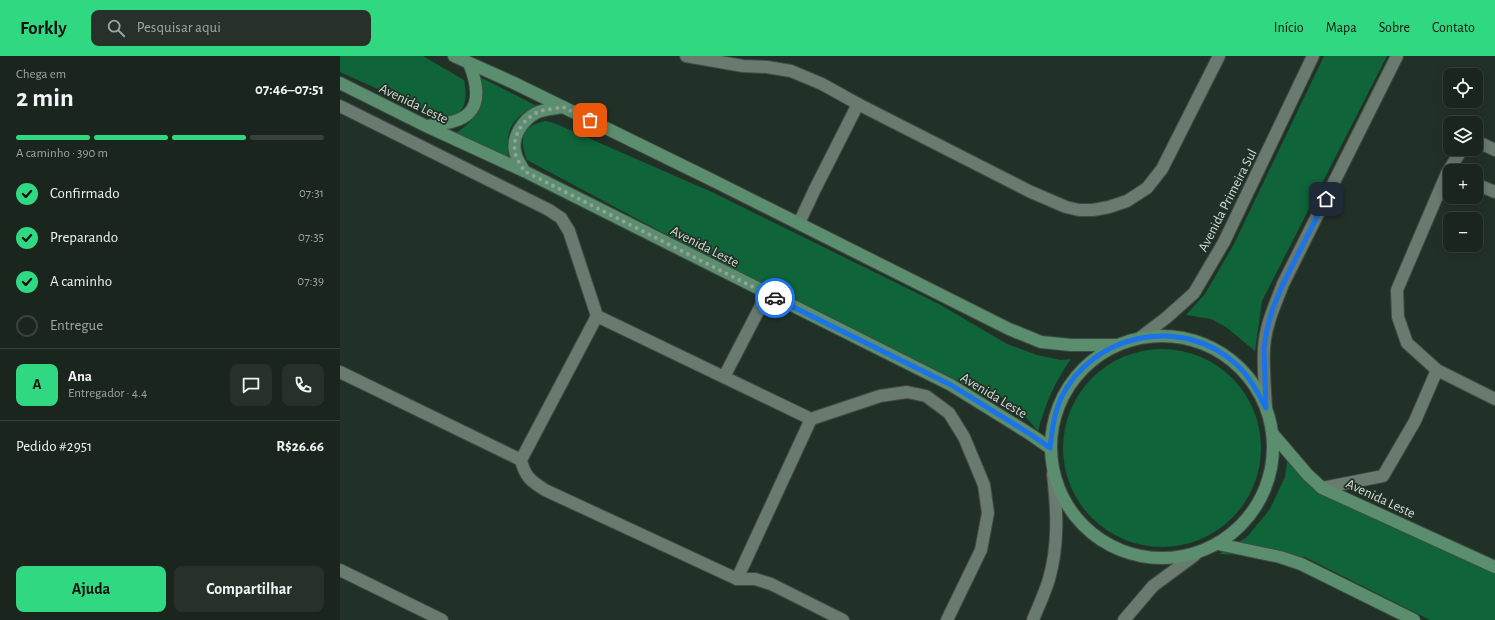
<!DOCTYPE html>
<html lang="pt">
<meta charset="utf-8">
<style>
:root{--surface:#1a251d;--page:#27312a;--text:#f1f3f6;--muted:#9fa5a4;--line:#38423b;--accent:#31d882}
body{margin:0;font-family:"Alegreya Sans",sans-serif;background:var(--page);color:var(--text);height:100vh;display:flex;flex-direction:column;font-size:15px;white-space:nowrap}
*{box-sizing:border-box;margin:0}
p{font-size:13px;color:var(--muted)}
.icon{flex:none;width:22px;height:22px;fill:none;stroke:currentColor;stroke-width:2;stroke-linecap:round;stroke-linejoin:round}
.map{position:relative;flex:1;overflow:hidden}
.sheet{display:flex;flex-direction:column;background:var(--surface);width:340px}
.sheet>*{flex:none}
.fabs{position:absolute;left:1103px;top:12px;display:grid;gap:8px}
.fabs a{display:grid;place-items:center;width:40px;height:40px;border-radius:8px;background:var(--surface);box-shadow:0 2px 10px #0003,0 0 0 1px var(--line);font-size:20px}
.pin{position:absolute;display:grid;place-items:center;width:34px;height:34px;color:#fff;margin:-17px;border-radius:8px;box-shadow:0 2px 6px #0006}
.courier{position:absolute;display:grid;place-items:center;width:40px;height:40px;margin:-20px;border:3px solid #1a73e8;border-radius:50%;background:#fff;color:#222;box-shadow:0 1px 5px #0007}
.summary em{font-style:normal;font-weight:700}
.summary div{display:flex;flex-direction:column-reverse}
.summary{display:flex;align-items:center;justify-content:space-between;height:68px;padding:0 16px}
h1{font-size:26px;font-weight:700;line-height:30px}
.bar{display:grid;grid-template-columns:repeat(4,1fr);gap:6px 4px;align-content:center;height:48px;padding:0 16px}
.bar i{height:5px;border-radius:3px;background:var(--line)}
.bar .on{background:var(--accent)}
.bar p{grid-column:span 4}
.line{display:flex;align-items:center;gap:10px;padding:0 16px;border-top:1px solid var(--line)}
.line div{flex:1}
.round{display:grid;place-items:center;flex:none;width:42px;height:42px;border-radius:8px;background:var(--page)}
ol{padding:0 16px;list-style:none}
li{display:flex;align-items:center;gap:12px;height:44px}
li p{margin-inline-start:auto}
li .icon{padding:4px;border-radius:50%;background:var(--accent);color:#111;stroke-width:4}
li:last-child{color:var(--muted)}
li i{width:22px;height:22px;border:2px solid var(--line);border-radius:50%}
.cta{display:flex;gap:8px;margin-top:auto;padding:8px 16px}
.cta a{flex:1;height:46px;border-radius:8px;background:var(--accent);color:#111;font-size:16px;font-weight:700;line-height:46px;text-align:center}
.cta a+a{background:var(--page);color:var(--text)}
header{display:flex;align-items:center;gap:24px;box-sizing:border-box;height:56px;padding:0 20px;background:var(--accent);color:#111}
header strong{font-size:19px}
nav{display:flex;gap:22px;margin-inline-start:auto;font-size:14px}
.search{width:280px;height:36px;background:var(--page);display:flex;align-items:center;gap:10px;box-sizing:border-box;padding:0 14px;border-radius:8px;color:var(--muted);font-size:15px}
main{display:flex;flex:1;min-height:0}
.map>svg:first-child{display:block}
.green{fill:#0f6439}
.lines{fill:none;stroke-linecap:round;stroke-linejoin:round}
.minor-casing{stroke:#3f4c43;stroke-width:14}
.secondary-casing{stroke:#3f4c43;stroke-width:14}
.primary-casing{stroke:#3f4c43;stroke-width:14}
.minor{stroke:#697a6e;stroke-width:12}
.secondary{stroke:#697a6e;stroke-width:12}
.primary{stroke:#5b8e6e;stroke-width:12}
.done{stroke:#94a098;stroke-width:4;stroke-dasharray:0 7.2}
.route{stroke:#1a73e8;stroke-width:5}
.labels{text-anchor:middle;stroke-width:3.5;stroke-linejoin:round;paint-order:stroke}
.street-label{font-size:14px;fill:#d2dcd5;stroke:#223127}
</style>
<header>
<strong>Forkly</strong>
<div class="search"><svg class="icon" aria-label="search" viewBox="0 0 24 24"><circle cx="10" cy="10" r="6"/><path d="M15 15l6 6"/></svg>Pesquisar aqui</div>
<nav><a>Início</a><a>Mapa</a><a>Sobre</a><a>Contato</a></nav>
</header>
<main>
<section class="sheet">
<div class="summary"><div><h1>2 min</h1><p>Chega em</p></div><em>07:46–07:51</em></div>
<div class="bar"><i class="on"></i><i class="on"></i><i class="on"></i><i></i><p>A caminho · 390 m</p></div>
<ol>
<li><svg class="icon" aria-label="check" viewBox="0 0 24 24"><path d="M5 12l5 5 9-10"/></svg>Confirmado<p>07:31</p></li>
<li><svg class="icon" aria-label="check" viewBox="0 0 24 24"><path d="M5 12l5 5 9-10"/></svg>Preparando<p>07:35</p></li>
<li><svg class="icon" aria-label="check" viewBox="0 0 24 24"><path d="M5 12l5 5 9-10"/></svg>A caminho<p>07:39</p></li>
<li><i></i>Entregue</li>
</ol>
<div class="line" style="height:72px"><b class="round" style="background:var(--accent);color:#111">A</b><div><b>Ana</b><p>Entregador · 4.4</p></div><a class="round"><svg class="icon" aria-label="chat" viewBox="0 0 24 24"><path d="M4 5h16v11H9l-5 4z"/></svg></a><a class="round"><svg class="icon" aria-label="phone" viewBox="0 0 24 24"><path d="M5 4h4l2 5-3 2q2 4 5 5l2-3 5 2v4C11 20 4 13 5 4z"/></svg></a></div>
<div class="line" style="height:52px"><div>Pedido #2951</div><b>R$26.66</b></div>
<div class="cta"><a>Ajuda</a><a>Compartilhar</a></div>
</section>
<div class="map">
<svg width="1155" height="564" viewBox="0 0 1155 564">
<rect width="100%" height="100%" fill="#223127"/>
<!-- green -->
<g class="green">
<path d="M0 0H83L124 24C128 44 126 60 102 62L0 16Z"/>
<path d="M984 0H1047L922 245 915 295 886 271 871 263 846 259 865 238 894 188Z"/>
<path d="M138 20 197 50C170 63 165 74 169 104L116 77C144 58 138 51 138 20Z"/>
<path d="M205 65 214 67 374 137 599 248 667 288 697 299 721 304 731 303C715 325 705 349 698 375L684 359 667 345 641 328 638 335 434 236 187 104C179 83 181 70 205 65Z"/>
<circle cx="822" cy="392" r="99"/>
<path d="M948 400 985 426 1155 510V564H1090L965 501 879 498 907 481 930 453 945 421Z"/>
</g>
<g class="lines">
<!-- minor casing -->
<g class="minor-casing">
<g id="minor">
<path d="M346 0 403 10 427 11 451 15 482 28 518 48 691 136 726 151 739 154H753L769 151 787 145 807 132 822 113 879 0"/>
<path d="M0 50 209 154 221 162 229 175 257 260 471 363 540 340 567 336 586 340 609 357 624 381 644 429 648 457 641 494 607 564"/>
<path d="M1136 85 1155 94"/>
<path d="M1124 93 1121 95 1107 117 1057 234 1058 261 1067 287 1097 314 1155 343"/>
<path d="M1136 128 1155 136"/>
<path d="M459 167 475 133 518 48"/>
<path d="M257 260 181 404C185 421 191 425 205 434L397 523H415L431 528 503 564"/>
<path d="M0 316 181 404"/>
<path d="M384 321 427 238"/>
<path d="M982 432 1043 420 1075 365 1097 314"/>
<path d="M0 514 102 564"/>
<path d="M397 523 471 363"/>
</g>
</g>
<!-- secondary casing -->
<g class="secondary-casing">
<g id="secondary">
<path d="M801 281 826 262 854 237 884 186 973 0"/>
<path d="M926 352C925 333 923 312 924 293 925 270 935 249 943 228L1057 0"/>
<path d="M693 564C698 551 705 537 709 523 719 488 717 454 713 418"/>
<path d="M784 564 813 530 855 499"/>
</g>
</g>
<!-- primary casing -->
<g class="primary-casing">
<g id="primary">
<path d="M114 0 174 27 372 124 669 273 701 286 731 289H776"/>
<path d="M0 27 86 70 184 115 611 329 690 378 710 392"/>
<path d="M88 70C100 68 119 67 129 57 142 44 135 22 129 7"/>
<path d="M184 115C181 109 176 102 175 95 172 80 183 64 196 57 204 53 215 53 223 51"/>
<circle cx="822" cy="391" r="111"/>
<path d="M932 377 967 418 982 432 1155 511"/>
<path d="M878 488 940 501 961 508 1074 564"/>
</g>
</g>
<!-- minor -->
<use href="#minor" class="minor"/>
<!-- secondary -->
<use href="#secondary" class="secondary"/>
<!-- primary -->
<use href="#primary" class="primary"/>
</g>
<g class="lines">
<!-- done -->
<path class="done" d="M250 64 223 51C215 53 204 53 196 57 183 64 172 80 175 96 176 102 181 109 184 115L435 242"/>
<!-- route -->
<path class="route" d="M435 242 611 329 690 378 710 392C712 375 714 358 721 342 753 276 844 259 897 309 910 321 918 337 926 352L924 293 927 273 933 252 943 228 986 143"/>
</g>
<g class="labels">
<!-- street labels -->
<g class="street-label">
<text transform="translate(74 47) rotate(26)" y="5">Avenida Leste</text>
<text transform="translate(887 144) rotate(-63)" y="5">Avenida Primeira Sul</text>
<text transform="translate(365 190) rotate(27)" y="5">Avenida Leste</text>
<text transform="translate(654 339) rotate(31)" y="5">Avenida Leste</text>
<text transform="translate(1041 442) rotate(25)" y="5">Avenida Leste</text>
</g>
</g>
</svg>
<div class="fabs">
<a><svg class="icon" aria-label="locate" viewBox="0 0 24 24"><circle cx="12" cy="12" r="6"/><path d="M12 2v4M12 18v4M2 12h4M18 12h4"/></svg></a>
<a><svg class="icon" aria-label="layers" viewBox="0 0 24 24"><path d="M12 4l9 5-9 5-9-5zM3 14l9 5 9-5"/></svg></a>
<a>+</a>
<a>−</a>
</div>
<div class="pin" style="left:250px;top:64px;background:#ea580c"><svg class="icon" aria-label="bag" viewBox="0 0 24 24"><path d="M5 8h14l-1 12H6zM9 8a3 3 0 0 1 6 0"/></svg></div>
<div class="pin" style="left:986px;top:143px;background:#1f2937"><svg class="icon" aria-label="home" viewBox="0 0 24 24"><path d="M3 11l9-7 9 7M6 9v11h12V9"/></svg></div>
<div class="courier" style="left:435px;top:242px"><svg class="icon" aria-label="car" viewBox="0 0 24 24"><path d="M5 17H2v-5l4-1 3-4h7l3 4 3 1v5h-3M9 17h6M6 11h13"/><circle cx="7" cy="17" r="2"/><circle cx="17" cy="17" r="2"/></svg></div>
</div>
</main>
